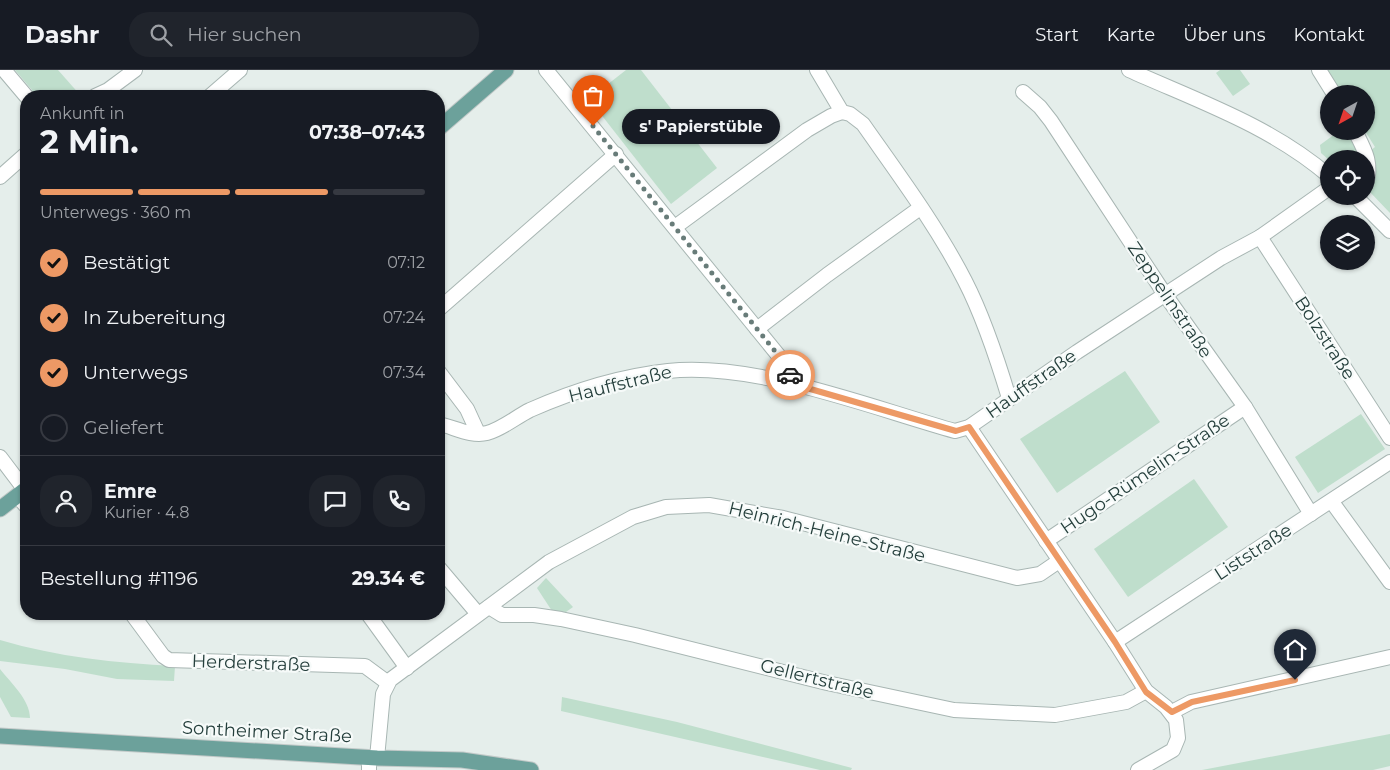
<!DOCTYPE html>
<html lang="de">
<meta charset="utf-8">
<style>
:root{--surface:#171b24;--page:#20242c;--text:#f1f3f6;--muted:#9ea1a6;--line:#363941;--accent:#ed9965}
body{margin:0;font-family:Montserrat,sans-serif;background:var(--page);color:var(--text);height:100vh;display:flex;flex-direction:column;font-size:19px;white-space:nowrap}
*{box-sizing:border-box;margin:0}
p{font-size:16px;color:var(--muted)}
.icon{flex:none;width:28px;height:28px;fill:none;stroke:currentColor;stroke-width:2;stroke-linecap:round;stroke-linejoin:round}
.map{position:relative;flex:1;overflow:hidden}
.details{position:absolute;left:20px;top:20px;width:425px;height:530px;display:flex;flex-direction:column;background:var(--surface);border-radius:20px;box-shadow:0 1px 4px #0004}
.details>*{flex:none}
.needle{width:32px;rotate:220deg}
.tools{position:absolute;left:1320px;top:15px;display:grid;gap:10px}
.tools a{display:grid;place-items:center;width:55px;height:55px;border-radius:50%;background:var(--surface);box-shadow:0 1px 4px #0004;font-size:25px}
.pin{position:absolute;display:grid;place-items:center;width:42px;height:42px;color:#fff;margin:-51px -21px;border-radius:50% 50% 50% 0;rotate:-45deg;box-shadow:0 0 5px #0007}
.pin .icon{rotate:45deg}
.courier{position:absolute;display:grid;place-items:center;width:50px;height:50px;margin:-25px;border:4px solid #ed9965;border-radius:50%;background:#fff;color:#222;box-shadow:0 1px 6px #0007}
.bubble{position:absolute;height:35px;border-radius:18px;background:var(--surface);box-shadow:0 1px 4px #0004;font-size:16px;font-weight:700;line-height:35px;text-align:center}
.overview em{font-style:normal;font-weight:700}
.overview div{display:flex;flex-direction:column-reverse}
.overview{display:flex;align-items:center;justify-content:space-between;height:85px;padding:0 20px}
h1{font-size:32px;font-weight:700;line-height:38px}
.bar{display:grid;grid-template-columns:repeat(4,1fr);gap:8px 5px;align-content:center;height:60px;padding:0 20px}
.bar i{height:6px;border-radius:4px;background:var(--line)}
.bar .on{background:var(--accent)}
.bar p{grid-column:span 4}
.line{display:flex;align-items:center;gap:12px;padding:0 20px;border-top:1px solid var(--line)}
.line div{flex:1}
.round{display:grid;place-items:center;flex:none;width:52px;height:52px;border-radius:20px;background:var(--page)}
ol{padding:0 20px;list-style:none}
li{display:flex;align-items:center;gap:15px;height:55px}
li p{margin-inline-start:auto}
li .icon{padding:5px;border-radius:50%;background:var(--accent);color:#111;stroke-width:4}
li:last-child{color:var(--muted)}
li i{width:28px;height:28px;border:2px solid var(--line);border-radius:50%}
header{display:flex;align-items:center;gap:30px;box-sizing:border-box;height:70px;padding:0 25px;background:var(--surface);border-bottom:1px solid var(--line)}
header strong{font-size:24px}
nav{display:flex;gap:28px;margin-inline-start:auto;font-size:18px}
.search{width:350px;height:45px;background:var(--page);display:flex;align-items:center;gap:12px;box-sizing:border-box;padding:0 18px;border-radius:20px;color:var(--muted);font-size:19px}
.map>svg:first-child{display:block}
.green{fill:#bfdecc}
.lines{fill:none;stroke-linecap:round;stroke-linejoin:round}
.minor-casing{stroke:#a8b6b3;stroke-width:16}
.major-casing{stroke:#c2c9c8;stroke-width:17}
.minor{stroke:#fff;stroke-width:14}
.major{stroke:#6ca19b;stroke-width:15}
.done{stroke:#687c79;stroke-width:5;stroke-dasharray:0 9}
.route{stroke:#ed9965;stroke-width:6}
.labels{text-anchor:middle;stroke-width:4.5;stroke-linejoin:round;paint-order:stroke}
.street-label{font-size:18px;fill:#253f3c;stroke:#f6faf9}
</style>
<header>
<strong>Dashr</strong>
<div class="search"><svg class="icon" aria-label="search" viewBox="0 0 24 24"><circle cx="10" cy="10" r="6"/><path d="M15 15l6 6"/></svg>Hier suchen</div>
<nav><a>Start</a><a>Karte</a><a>Über uns</a><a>Kontakt</a></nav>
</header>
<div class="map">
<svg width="1390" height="700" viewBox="0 0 1390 700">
<rect width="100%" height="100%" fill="#e5eeeb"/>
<!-- green -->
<g class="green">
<path d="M15 0H58L81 26H37Z"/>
<path d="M626 0H641L717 98 671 134 589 29Z"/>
<path d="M1220 0H1240L1250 14 1233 26 1216 3Z"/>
<path d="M1327 0H1390V143L1369 121 1373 108 1370 81 1375 77 1365 61 1366 24H1342Z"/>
<path d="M1339 61H1346L1361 89 1329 90 1321 83 1320 75Z"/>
<path d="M1125 301 1160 352 1057 423 1020 369Z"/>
<path d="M1361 344 1385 379 1318 423 1295 387Z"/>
<path d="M1194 409 1228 457 1128 527 1094 479Z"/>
<path d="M546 508 573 537 566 542 552 541 537 518Z"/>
<path d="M0 570C58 587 115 593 175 596L174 611 117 609 65 599 0 591Z"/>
<path d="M0 599C11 613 30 630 30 648L11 647 0 627Z"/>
<path d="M562 627 677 652 852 698 851 700H820L561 641Z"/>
<path d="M1390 664V696L1373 700H1202Z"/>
</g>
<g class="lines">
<!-- minor casing -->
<g class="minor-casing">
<g id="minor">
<path d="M4 0 26 26"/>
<path d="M546 0 783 291 793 313"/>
<path d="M817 0 842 42 850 44 863 54C898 104 937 156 965 211 984 248 997 288 1009 328"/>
<path d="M1129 0C1198 31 1271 56 1329 106"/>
<path d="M1319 0 1334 24"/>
<path d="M1023 22 1040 37 1051 51 1166 226 1245 337 1311 444"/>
<path d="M95 26 108 20 135 0"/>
<path d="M210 26 240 0"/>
<path d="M1355 61C1364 79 1373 93 1366 114"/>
<path d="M0 107 26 84"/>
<path d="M1355 126 1390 161"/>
<path d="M675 157 807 60 831 46 842 42"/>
<path d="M1260 167 1390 368"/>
<path d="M439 239 616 84"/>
<path d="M757 259 827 205 920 138"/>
<path d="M439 302 467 339 478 363"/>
<path d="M439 354C454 357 471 367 487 363 502 359 516 347 530 340 573 321 622 306 668 301 757 292 869 337 955 361L969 357 1077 282 1221 188 1260 167 1329 118"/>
<path d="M969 357 1115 572 1146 621 1166 637 1176 650 1178 668 1173 680 1138 700"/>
<path d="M0 387 25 420"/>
<path d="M17 426 26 436"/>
<path d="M1332 432 1390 512"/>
<path d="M1046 471 1245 337"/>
<path d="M439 498 478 544"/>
<path d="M489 537 502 545H534L561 549 635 565 827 613 954 640 1055 645 1126 632 1146 621"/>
<path d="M132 544 163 586 169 590 365 596 388 613"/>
<path d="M368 544 407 598"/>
<path d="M1115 572 1390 392"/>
<path d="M1172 642 1191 632 1390 587"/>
<path d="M369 687V700"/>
<path d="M377 688 383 624 390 610 549 492 633 447 666 437 709 435 783 448 1017 508 1040 504 1059 491"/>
</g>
</g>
<!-- major casing -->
<g class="major-casing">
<g id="major">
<path d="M439 58 506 0"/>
<path d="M0 439 26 419"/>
<path d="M0 666 377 688 462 690 531 700"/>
</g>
</g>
<!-- minor -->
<use href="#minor" class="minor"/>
<!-- major -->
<use href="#major" class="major"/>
</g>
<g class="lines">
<!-- done -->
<path class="done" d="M593 56 783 291 790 305"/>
<!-- route -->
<path class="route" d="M790 305 793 314 956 361 969 357 1115 572 1146 622 1172 642 1192 632 1295 610"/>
</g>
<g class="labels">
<!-- street labels -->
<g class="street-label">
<text transform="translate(1170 230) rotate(56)" y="6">Zeppelinstraße</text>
<text transform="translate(1325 268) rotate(57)" y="6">Bolzstraße</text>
<text transform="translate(620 314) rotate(-14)" y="6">Hauffstraße</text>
<text transform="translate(1031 314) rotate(-35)" y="6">Hauffstraße</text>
<text transform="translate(1145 404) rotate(-34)" y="6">Hugo-Rümelin-Straße</text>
<text transform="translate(827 462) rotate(14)" y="6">Heinrich-Heine-Straße</text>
<text transform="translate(1253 482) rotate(-33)" y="6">Liststraße</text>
<text transform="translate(251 593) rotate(2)" y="6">Herderstraße</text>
<text transform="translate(817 609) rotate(14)" y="6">Gellertstraße</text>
<text transform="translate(267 662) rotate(3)" y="6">Sontheimer Straße</text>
</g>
</g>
</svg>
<div class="tools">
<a><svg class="needle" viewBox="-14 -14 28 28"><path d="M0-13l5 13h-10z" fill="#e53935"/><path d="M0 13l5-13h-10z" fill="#9ea1a6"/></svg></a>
<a><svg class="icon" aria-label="locate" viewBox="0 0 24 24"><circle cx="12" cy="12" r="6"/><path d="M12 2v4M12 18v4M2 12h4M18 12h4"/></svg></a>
<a><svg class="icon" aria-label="layers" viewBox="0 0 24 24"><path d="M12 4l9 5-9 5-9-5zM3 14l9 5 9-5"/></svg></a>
</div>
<div class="pin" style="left:593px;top:56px;background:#ea580c"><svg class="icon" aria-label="bag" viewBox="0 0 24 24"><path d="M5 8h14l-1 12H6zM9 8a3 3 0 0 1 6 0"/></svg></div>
<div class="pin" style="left:1295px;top:610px;background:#1f2937"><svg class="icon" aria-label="home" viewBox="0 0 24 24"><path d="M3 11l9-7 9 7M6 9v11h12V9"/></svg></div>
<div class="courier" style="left:790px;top:305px"><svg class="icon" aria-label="car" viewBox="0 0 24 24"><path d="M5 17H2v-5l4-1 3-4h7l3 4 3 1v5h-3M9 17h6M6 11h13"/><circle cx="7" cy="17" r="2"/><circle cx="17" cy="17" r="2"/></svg></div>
<div class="bubble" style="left:622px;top:39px;width:158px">s' Papierstüble</div>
<section class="details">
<div class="overview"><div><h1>2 Min.</h1><p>Ankunft in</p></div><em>07:38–07:43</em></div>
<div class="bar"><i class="on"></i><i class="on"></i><i class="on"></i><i></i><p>Unterwegs · 360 m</p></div>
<ol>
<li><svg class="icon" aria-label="check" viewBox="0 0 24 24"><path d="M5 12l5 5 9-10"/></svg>Bestätigt<p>07:12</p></li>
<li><svg class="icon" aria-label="check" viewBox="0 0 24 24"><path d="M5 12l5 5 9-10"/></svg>In Zubereitung<p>07:24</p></li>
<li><svg class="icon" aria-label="check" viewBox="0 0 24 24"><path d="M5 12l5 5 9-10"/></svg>Unterwegs<p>07:34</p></li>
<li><i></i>Geliefert</li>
</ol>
<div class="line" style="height:90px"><a class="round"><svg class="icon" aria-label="person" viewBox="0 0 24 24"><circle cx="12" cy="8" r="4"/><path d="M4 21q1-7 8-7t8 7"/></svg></a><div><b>Emre</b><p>Kurier · 4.8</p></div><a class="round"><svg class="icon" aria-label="chat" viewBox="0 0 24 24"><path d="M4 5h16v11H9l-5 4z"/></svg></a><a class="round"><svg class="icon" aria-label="phone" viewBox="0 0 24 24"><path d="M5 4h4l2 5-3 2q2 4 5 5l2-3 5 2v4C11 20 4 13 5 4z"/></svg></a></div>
<div class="line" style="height:65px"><div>Bestellung #1196</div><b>29.34 €</b></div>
</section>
</div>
